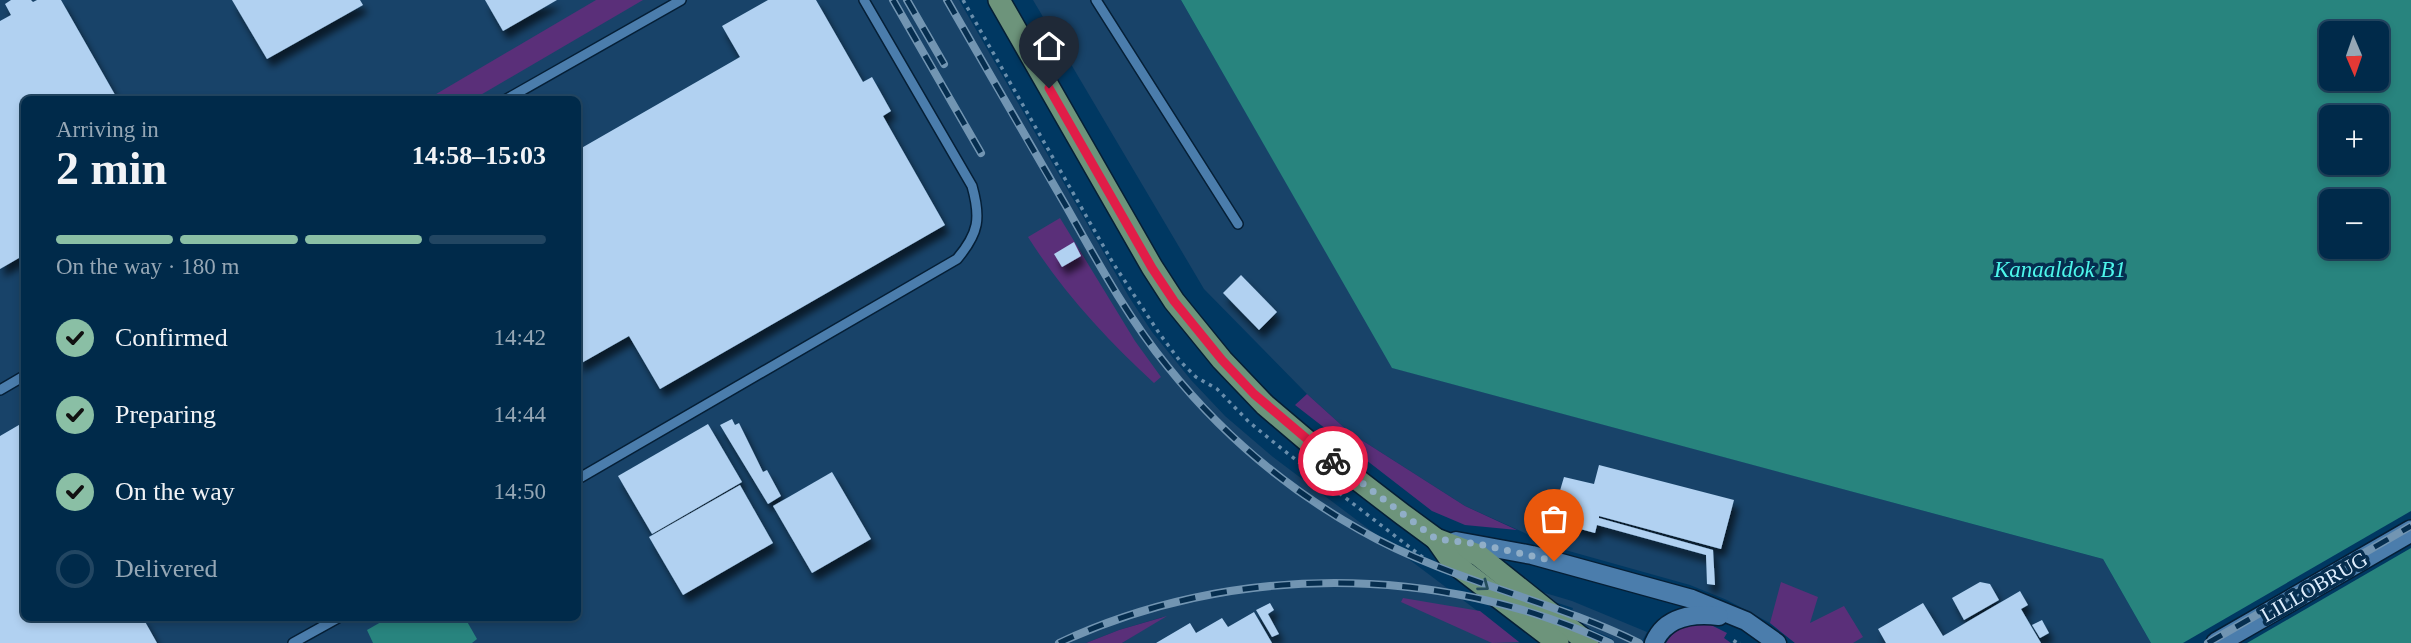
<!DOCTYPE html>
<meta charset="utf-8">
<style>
:root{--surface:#002a4a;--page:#0e3654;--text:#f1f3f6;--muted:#95a7b5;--line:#224662;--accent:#8abfa5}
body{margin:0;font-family:Georgia,serif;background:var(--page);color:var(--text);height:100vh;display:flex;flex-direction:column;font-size:26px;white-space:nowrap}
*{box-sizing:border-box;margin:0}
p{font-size:23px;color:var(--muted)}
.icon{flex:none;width:38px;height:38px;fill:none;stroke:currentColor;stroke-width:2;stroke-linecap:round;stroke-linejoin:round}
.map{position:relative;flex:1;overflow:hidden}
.drawer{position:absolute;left:21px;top:96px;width:560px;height:525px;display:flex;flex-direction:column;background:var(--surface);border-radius:10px;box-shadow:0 4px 10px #0003,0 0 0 2px var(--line)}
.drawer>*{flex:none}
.needle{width:46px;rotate:178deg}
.controls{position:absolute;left:2319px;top:21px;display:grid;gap:14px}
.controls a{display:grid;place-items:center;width:70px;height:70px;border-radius:10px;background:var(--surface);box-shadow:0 4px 10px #0003,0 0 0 2px var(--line);font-size:35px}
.pin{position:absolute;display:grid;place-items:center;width:60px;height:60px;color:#fff;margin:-72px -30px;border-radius:50% 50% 50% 0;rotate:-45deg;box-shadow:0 0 7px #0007}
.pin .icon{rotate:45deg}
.courier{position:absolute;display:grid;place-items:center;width:70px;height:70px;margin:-35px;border:5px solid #e11d48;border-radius:50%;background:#fff;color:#222;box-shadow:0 2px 9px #0007}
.headline em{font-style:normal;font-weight:600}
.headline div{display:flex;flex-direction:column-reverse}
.headline{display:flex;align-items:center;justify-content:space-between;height:119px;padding:0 35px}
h1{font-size:46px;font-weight:600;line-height:52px}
.bar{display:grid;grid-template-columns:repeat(4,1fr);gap:10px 7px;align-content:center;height:84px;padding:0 35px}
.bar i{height:9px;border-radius:5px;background:var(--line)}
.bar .selected{background:var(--accent)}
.bar p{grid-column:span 4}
ol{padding:0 35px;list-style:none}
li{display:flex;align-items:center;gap:21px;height:77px}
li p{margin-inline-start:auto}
li .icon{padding:7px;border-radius:50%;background:var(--accent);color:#111;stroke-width:4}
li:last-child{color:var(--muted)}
li i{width:38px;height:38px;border:4px solid var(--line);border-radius:50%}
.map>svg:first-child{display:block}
.built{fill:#184369;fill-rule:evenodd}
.green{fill:#5a2f79}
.water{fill:#28847e;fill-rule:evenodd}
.pier{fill:#003862}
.building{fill:#b1d1f1;filter:url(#shadow)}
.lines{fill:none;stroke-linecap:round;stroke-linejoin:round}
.service-casing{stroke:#051f36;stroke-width:12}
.minor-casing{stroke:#051f36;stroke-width:21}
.tertiary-casing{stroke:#051f36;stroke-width:24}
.primary-casing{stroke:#051f36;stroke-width:24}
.path{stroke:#698eac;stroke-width:3.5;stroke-dasharray:3.5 5;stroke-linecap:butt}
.service{stroke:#4b7dac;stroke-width:9}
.minor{stroke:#4b7dac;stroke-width:18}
.tertiary{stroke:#4b7dac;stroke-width:21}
.primary{stroke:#6d947b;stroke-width:21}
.rail-casing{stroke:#7295b2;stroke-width:8}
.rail{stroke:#062e4f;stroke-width:5;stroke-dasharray:16;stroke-linecap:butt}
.oneway{stroke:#254d5c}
.done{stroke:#90aec7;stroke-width:7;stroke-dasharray:0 12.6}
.route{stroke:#e11d48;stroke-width:9}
.labels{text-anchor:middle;stroke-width:7;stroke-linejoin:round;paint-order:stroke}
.street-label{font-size:21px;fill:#ddedfd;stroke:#062e4f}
.water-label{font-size:23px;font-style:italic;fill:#4df6eb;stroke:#062e4f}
</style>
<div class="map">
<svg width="2411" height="643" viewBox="0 0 2411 643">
<defs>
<filter id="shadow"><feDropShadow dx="4.5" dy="8" stdDeviation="3.5" flood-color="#0009"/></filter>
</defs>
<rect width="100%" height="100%" fill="#003862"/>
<!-- built -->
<g class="built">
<path d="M0 0H959L1129 297 1152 332 1191 380 1225 416 1273 457 1520 643H1122L1163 617 1119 630 1086 643H0ZM24 100H578V618H24Z"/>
<path d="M1033 0H1181L1393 368 2103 559 2151 643H1795L1770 623 1727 600 1690 585 1558 548 1465 506 1349 432 1307 394 1204 289Z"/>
<path d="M1535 590 1572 601 1647 632 1641 643H1612L1613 639 1590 629 1571 615 1573 608 1549 600Z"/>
</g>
<!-- green -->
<g class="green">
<path d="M596 0H643L472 100H426Z"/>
<path d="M1060 218 1135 341 1161 377 1154 383C1107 340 1062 291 1028 237Z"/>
<path d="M1307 394 1349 432 1465 506 1517 530 1465 525 1432 511 1295 405Z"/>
<path d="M1781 582 1818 597 1810 623 1844 606 1863 637 1853 643H1795L1770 623Z"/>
<path d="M1403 598 1480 611 1519 642 1492 643 1401 602Z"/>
<path d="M1167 616 1122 643H1086L1119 630Z"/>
<path d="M1694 624 1711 625 1727 633 1724 638 1731 643H1666C1673 631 1681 628 1694 624Z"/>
</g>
<!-- water -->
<g class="water">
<path d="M1181 0H2411V643H2151L2103 559 1392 368ZM2331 33H2376V79H2331ZM2331 117H2376V163H2331ZM2331 201H2376V247H2331Z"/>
<path d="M388 618H465L477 639 472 643H373L367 630Z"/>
</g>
<!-- pier -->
<path class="pier" d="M2411 511V548L2247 643H2183Z"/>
<!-- building -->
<g class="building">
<path d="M11 0H31L33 2 37 0H61L118 100H24V255L0 269V21L11 15 5 4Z"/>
<path d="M232 0H360L363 5 267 59Z"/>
<path d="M485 0H557L503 31Z"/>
<path d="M768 0H816L863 82 872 77 891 111 883 116 945 225 660 389 629 336 578 365V150L740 57 722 26Z"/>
<path d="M1074 242 1081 256 1062 267 1054 254Z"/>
<path d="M1241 275 1277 312 1259 330 1223 293Z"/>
<path d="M732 419 735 425 739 423 763 472 767 470 781 496 768 504 720 425Z"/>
<path d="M24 422V618H143L157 643H0V436Z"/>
<path d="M708 424 742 482 652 534 618 476Z"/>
<path d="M1599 465 1734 500 1721 549 1599 516V518L1713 550 1715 585 1707 584 1706 555 1597 525 1595 533 1551 521 1564 477 1594 484Z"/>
<path d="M832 472 871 539 812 573 773 506Z"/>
<path d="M740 485 773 543 683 595 649 537Z"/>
<path d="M1980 582 1990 584 1999 600 1964 620 1952 598Z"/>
<path d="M2020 591 2028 605 2021 609 2041 643H1886L1878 629 1923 603 1943 636Z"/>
<path d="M1270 603 1274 610 1268 614 1279 634 1272 637 1256 610Z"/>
<path d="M1254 612 1272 643H1156L1190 623 1196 633 1222 618 1228 627Z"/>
<path d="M2042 620 2049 633 2040 638 2032 625Z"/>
</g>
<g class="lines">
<!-- service casing -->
<g class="service-casing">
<g id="service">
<path d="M1096 0 1238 224"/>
<path d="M505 100 681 0"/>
<path d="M0 390 24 376"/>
<path d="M578 479 957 259C979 233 981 218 972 186L864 0"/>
<path d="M293 643 338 618"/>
</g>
</g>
<!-- minor casing -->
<g class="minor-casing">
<g id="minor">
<path d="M1456 541 1532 555 1692 599 1746 621 1777 643"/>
<path d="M1654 643C1665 616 1694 613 1719 616"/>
</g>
</g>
<!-- tertiary casing -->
<g class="tertiary-casing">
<path id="tertiary" d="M2217 643 2411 531"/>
</g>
<!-- primary casing -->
<g class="primary-casing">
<g id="primary">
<path d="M999 0 1152 267 1174 301 1222 360 1265 405 1311 444 1402 514 1436 539 1478 555 1588 643"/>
<path d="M1436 539 1452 562 1558 643"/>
</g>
</g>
<!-- path -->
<g class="path">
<path d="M963 0 1113 263 1159 333 1180 361 1196 377 1217 389 1249 422 1282 449 1425 559"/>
<path d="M1734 643 1736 640 1740 643"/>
</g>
<!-- service -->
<use href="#service" class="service"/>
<!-- minor -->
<use href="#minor" class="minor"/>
<!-- tertiary -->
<use href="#tertiary" class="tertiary"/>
<!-- primary -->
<use href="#primary" class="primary"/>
<!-- rail casing -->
<g class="rail-casing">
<g id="rail">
<path d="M893 0 981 153"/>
<path d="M907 0 944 64"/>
<path d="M947 0C987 69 1026 138 1066 206 1097 261 1128 318 1168 367 1221 433 1287 489 1360 530 1449 581 1549 599 1639 643"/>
<path d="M1059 643C1230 563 1439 563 1610 643"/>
<path d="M2208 643 2411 526"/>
</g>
</g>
<!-- rail -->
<use href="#rail" class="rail"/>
</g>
<!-- one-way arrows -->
<defs><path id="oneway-chevron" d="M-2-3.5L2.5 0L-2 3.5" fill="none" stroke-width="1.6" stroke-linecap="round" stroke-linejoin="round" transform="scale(1.75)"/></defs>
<use class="oneway" href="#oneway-chevron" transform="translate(1484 586) rotate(37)"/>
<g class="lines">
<!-- done -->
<path class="done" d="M1333 461 1436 539 1478 544 1554 561"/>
<!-- route -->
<path class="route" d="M1049 88 1152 268 1174 301 1222 360 1254 394 1333 461"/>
</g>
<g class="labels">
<!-- street labels -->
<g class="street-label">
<text transform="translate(2314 587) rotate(-30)" y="7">LILLOBRUG</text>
</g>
<!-- water labels -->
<g class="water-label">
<text x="2060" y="277">Kanaaldok B1</text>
</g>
</g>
</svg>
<div class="controls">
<a><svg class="needle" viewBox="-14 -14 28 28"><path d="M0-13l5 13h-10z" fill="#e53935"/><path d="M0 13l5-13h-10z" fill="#95a7b5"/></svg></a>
<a>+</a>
<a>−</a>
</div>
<div class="pin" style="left:1554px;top:561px;background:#ea580c"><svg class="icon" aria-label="bag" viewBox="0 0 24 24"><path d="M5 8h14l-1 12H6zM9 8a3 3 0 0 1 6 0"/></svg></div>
<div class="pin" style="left:1049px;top:88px;background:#1f2937"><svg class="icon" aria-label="home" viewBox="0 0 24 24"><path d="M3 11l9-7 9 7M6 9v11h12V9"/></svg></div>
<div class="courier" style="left:1333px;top:461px"><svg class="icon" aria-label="bike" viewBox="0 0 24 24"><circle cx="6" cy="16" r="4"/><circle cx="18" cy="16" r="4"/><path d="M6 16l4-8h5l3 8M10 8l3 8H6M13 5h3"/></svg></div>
<section class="drawer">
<div class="headline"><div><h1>2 min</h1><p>Arriving in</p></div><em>14:58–15:03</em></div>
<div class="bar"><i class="selected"></i><i class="selected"></i><i class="selected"></i><i></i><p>On the way · 180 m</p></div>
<ol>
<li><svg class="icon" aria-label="check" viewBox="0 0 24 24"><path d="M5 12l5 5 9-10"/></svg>Confirmed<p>14:42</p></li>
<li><svg class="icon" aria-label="check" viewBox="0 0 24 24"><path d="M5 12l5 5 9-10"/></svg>Preparing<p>14:44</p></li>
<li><svg class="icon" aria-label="check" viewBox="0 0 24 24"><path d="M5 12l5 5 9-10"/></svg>On the way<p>14:50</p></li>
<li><i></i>Delivered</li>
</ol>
</section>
</div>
